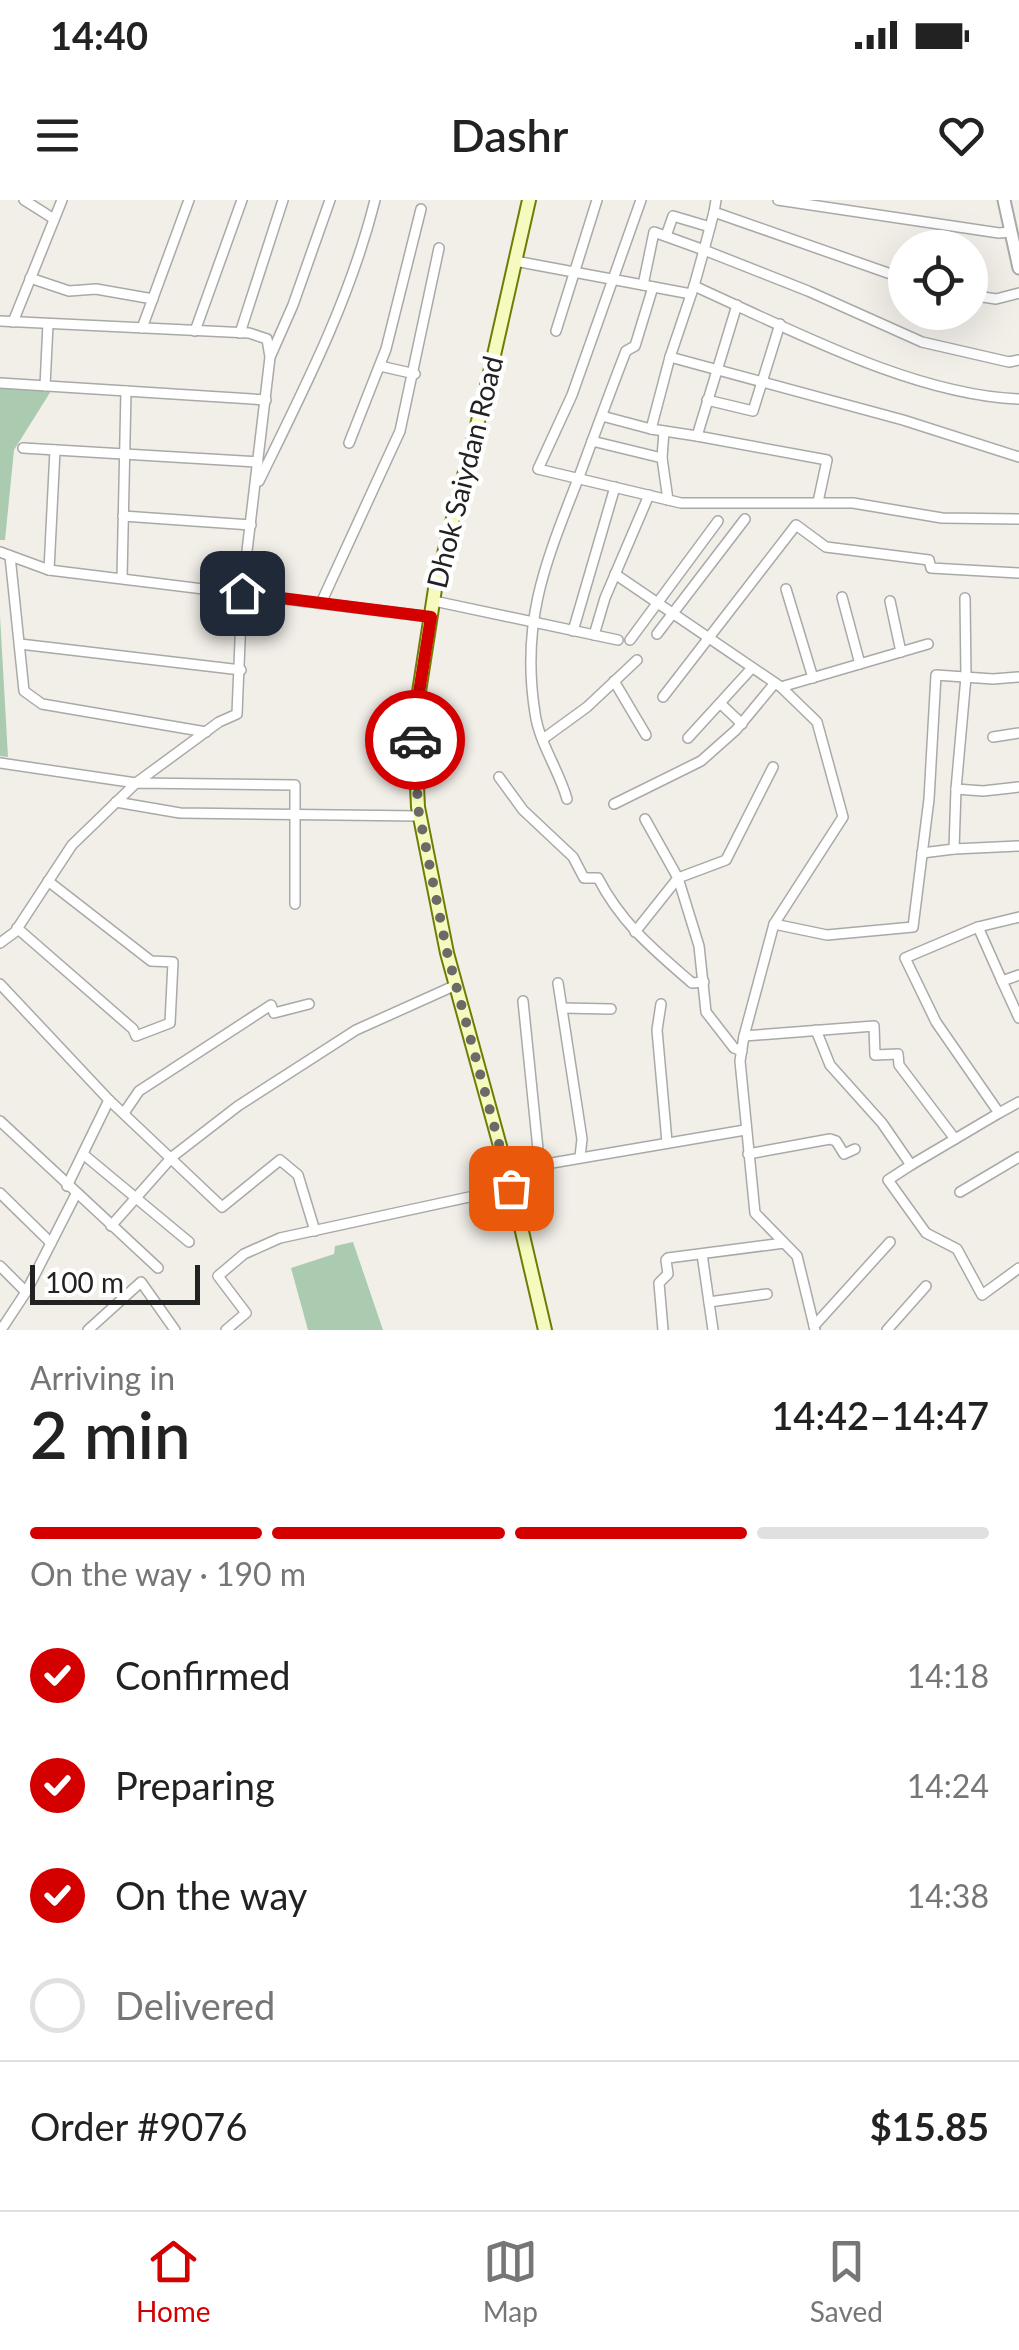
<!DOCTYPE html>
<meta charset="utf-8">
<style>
:root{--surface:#fff;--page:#f2f2f2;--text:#222;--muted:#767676;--line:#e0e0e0;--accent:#d40000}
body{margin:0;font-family:Lato,sans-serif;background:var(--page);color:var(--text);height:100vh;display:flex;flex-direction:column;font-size:38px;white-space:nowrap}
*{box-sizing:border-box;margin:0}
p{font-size:32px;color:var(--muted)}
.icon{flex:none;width:55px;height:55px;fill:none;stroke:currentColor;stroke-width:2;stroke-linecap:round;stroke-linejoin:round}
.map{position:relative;height:1130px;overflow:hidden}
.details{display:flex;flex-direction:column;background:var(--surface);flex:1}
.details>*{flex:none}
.fabs{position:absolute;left:888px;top:30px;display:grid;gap:20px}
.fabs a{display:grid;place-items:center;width:100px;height:100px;border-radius:50%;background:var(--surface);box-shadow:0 10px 40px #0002;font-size:50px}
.scale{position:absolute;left:30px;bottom:25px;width:170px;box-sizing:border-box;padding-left:10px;border:5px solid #222;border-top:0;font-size:28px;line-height:35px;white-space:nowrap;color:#222;-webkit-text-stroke:8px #fff;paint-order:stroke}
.pin{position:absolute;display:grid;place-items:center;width:85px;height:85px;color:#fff;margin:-42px;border-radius:20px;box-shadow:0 5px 15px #0006}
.courier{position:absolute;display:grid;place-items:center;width:100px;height:100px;margin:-50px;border:8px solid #d40000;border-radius:50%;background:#fff;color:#222;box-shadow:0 2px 12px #0007}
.summary em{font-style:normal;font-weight:600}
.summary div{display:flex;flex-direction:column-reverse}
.summary{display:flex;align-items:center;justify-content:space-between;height:170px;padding:0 30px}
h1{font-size:65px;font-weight:600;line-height:75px}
.bar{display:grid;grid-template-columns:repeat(4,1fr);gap:15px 10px;align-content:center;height:120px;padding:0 30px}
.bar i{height:12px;border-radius:8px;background:var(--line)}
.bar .current{background:var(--accent)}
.bar p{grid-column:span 4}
.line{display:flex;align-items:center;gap:25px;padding:0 30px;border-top:2px solid var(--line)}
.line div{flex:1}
ol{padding:0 30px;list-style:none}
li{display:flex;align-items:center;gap:30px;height:110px}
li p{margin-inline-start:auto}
li .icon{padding:10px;border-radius:50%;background:var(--accent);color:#fff;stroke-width:4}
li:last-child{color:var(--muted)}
li i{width:55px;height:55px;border:5px solid var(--line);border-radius:50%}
.status{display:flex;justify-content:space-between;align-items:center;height:70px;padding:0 50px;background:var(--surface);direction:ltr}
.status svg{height:28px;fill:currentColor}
header{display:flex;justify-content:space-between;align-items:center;height:130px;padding:0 30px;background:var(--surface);font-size:45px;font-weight:600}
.tab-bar{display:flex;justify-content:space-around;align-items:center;height:140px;border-top:2px solid var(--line);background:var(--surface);font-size:28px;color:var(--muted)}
.tab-bar a{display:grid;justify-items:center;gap:5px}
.tab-bar .current{color:var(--accent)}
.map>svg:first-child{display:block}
.cemetery{fill:#aacbaf}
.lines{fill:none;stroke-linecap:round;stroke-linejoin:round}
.minor-casing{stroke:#a9a9a9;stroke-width:12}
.tertiary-casing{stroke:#a9a9a9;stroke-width:15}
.secondary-casing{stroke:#707d05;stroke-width:16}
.minor{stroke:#fff;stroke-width:9}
.tertiary{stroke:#fff;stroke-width:11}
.secondary{stroke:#f7fabf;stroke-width:12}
.done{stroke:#6b6a68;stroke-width:10;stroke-dasharray:0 18}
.route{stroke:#d40000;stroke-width:12}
.labels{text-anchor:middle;stroke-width:9;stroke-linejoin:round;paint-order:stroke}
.street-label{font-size:28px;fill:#222;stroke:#fff}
</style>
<div class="status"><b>14:40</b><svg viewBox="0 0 49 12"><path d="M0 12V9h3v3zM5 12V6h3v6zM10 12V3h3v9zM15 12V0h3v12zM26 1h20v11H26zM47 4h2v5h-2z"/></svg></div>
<header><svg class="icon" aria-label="menu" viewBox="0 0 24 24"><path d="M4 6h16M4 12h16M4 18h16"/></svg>Dashr<svg class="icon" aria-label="heart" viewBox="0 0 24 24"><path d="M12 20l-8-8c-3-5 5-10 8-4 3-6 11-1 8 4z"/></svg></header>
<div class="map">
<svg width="1019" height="1130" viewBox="0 0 1019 1130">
<rect width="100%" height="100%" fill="#f2efe9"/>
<!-- cemetery -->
<g class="cemetery">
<path d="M0 186 51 191 14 250 5 340H0Z"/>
<path d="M0 416 8 557 0 556Z"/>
<path d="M353 1042 383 1130H308L291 1068 334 1054 335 1046Z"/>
</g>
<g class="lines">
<!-- minor casing -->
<g class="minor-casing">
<g id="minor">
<path d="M24 0 54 19"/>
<path d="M641 0 572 195 538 269 681 303H853L942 318 1019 319"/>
<path d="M716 0 714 12 905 79"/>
<path d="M778 0 999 33 1011 32"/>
<path d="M714 12 704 50 808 91 922 142 1009 162 1019 160"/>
<path d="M666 36 673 16 710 27"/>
<path d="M515 61 691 94"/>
<path d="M30 78 69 91 96 89 153 99"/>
<path d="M643 85 654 32 704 50 694 86C790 129 913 195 1019 199"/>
<path d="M694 86 670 157 903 220 1019 257"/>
<path d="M970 95 996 99 1019 93"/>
<path d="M737 105 697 236 827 260 818 302"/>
<path d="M0 121 249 133 267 139 270 157 242 393 237 514 219 522 136 583 0 563"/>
<path d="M13 122 62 0"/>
<path d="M142 128 189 0"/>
<path d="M195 131 242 0"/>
<path d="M556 131 597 0"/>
<path d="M240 133 283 0"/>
<path d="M271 155 293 105 330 0"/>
<path d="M670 157 651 229 697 236"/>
<path d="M380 166 415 174"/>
<path d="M0 183 266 200"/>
<path d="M45 186 48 124"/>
<path d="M707 200 753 211 780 124"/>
<path d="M602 216 651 229"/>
<path d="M592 241 662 258 668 300"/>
<path d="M349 243 386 149 421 9"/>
<path d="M23 248 258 262"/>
<path d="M662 258 664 231"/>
<path d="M259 281C304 189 350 100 375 0"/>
<path d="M123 316 251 325"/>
<path d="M0 352 49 370 431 417"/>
<path d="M10 356 24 491 42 504 206 532"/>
<path d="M49 370 55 250"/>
<path d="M615 374 781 487 817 522 843 617 774 724 744 836 874 826 875 855 898 854 899 865 955 939 999 913"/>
<path d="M122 378 126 191"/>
<path d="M786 389 813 478"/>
<path d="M842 397 860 464"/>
<path d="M965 398 966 477 956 589 983 591 1019 587"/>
<path d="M434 401 618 440"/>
<path d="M890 401 901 452"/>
<path d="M321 403 400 231 439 48"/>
<path d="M573 431 615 287"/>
<path d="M657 434 745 319"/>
<path d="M594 435 605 398 649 295"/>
<path d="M630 440 718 321"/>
<path d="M20 444 241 470"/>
<path d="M614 481 646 535"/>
<path d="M781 487 928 444"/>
<path d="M663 497 796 325 826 347 929 360 931 368 1019 373"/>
<path d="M721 504 742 524"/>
<path d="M993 537 1019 533"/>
<path d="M688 538 751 469"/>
<path d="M543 539 587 507 637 460"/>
<path d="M499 577 523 610 573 657 584 678H598C622 724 653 749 692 783L704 782"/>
<path d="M567 599C559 570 539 543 535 513 520 419 547 359 580 274 595 233 610 192 626 151L635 146 653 87"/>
<path d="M116 602 180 613 419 616"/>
<path d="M614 604 701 561 736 530 775 483"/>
<path d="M645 619 678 678 699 746 706 812 734 848 742 851"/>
<path d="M954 649 1019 646"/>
<path d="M922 653 954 649 956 589"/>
<path d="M1019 717 978 727 905 758 936 822 999 913 1019 902"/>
<path d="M774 724 827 735 913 727 929 599 936 475 993 479 1019 477"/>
<path d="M978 727 1002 781 1019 775"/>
<path d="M17 728 133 829 136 836 170 823 173 762 151 761 48 681"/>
<path d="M635 732 678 678 726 660 773 567"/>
<path d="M0 743 15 732 72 645 136 583 295 585V704"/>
<path d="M1002 781 1019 818"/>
<path d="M558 783 582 939 580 957"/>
<path d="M0 784 109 900 222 1007 280 960 298 975 315 1031"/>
<path d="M523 801 540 969"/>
<path d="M661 804 657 830 667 942"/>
<path d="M562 808 611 809"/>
<path d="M816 830 830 865 882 923 911 965 955 939"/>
<path d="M744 836 740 861 755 1013 797 1056 815 1130"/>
<path d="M124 913 139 891 271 805 274 813 309 804"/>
<path d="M0 921 158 1068"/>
<path d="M83 954 189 1042"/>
<path d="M748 954 830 939 836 941 844 954 855 949"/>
<path d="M911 965 888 980 926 1033 957 1049 982 1095 1019 1068"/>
<path d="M67 986 109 900"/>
<path d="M960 992 1019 957"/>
<path d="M0 993 51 1043"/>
<path d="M514 997 529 990 546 964 745 930"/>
<path d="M111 1026 172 957 238 906 356 830 456 785"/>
<path d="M702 1054 713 1130"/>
<path d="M0 1066 26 1092 1 1130"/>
<path d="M26 1092 76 994"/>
<path d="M709 1102 767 1094"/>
<path d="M814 1126 890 1042"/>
<path d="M88 1130 141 1082 175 1130"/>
<path d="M226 1130 246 1113 218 1076 244 1054 280 1038 511 988"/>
<path d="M663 1130 659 1083 668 1074 666 1060 668 1058 784 1043"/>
<path d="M887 1130 926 1086"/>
</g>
</g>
<!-- tertiary casing -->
<g class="tertiary-casing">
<path id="tertiary" d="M1004 0 1019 68"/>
</g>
<!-- secondary casing -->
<g class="secondary-casing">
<path id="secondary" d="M529 0 487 186 435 389 414 524 418 607 447 753 514 997 545 1130"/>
</g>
<!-- minor -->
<use href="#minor" class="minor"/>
<!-- tertiary -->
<use href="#tertiary" class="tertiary"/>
<!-- secondary -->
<use href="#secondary" class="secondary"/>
</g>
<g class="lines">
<!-- done -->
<path class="done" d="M415 540 418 608 447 752 511 988"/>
<!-- route -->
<path class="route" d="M242 393 431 417 414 524 415 540"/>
</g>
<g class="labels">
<!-- street labels -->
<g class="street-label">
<text transform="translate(465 272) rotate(-76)" y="10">Dhok Saiydan Road</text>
</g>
</g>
</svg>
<div class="fabs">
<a><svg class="icon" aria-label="locate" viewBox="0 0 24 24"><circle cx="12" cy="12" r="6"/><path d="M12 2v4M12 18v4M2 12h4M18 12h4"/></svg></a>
</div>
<div class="scale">100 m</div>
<div class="pin" style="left:511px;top:988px;background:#ea580c"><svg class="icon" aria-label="bag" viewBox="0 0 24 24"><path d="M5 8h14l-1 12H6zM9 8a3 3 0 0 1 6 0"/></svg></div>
<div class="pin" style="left:242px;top:393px;background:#1f2937"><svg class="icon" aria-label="home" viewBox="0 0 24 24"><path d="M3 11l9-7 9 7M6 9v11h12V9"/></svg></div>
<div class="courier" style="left:415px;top:540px"><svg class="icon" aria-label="car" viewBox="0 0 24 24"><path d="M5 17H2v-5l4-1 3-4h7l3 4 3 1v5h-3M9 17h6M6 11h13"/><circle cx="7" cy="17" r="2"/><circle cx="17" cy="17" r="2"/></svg></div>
</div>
<section class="details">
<div class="summary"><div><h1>2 min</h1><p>Arriving in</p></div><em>14:42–14:47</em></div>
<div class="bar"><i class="current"></i><i class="current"></i><i class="current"></i><i></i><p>On the way · 190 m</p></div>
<ol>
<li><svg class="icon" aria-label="check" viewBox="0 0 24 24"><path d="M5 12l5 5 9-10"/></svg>Confirmed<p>14:18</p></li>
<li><svg class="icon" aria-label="check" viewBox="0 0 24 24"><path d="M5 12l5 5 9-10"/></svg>Preparing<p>14:24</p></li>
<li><svg class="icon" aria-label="check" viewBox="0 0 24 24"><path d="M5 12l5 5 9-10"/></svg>On the way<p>14:38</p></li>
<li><i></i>Delivered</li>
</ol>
<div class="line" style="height:130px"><div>Order #9076</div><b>$15.85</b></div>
</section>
<nav class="tab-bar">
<a class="current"><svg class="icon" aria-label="home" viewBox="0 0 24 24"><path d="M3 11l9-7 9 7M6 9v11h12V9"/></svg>Home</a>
<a><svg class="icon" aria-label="map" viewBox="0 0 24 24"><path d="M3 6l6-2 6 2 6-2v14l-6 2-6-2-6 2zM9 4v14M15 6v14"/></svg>Map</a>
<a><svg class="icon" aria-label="saved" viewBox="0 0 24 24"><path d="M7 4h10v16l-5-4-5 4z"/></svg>Saved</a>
</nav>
